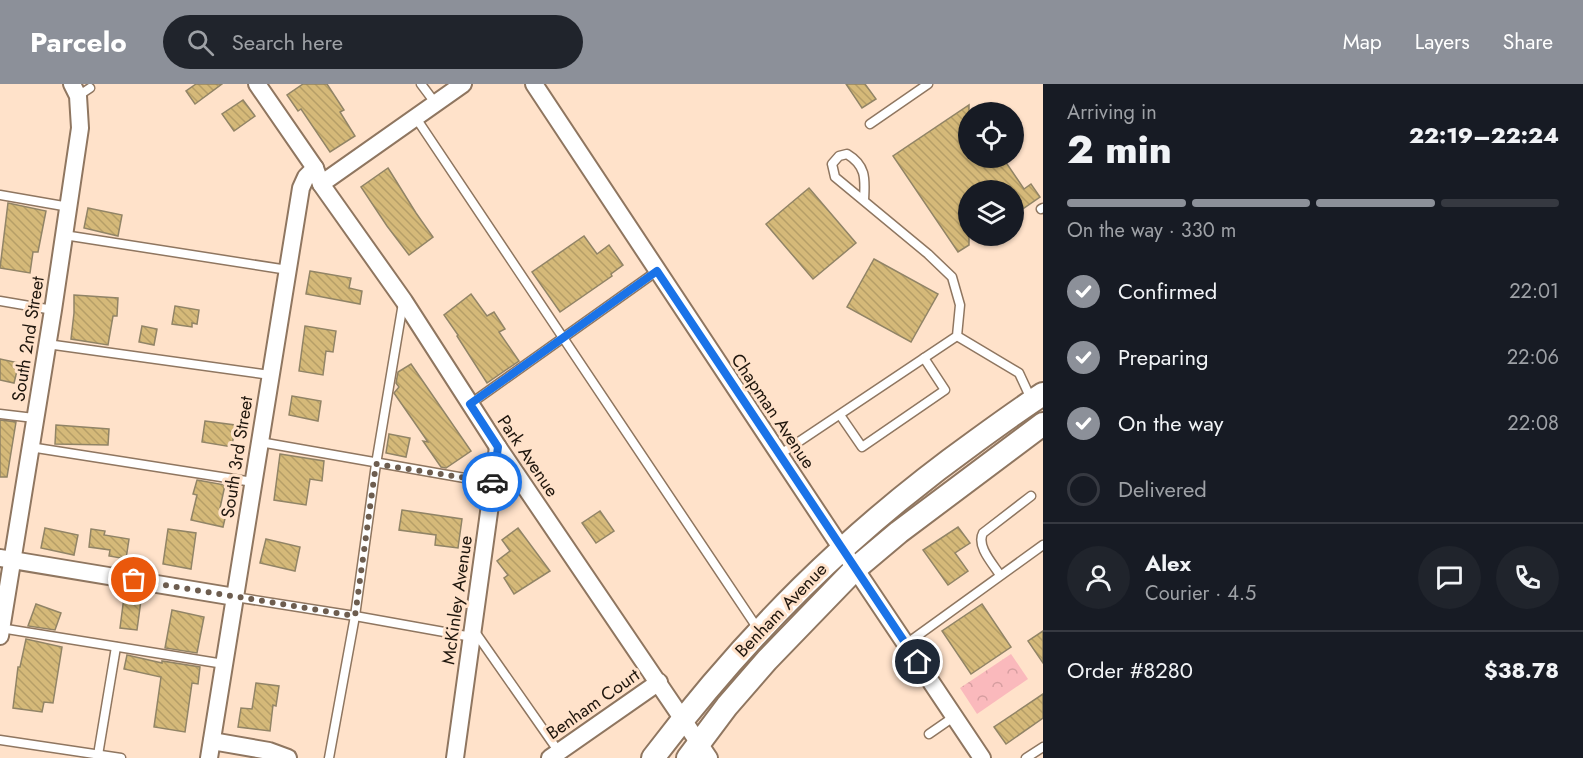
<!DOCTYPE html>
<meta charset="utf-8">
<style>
:root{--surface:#171b24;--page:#20242c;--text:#f1f3f6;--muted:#9ea1a6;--line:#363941;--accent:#8c9099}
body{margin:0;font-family:Jost,sans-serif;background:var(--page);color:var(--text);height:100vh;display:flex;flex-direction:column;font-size:22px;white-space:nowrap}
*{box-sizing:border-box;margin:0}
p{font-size:20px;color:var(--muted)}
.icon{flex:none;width:33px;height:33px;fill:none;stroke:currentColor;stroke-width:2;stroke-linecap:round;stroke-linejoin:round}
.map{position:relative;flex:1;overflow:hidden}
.drawer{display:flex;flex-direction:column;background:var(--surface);width:540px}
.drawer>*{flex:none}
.fabs{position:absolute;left:958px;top:18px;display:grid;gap:12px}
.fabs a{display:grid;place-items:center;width:66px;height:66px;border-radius:50%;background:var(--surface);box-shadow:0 2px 4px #0004;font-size:30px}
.pin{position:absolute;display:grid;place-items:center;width:51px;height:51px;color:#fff;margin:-26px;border:3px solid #fff;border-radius:50%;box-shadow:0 2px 6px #0007}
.courier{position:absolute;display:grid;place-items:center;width:60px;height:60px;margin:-30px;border:4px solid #1a73e8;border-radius:50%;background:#fff;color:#222;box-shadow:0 2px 8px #0007}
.summary em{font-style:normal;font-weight:800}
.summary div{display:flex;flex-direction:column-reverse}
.summary{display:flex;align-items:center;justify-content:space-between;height:102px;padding:0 24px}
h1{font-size:39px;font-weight:800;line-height:45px}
.bar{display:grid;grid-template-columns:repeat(4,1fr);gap:9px 6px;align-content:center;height:72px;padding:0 24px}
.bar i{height:8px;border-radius:4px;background:var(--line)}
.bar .on{background:var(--accent)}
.bar p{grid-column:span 4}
.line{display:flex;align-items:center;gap:15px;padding:0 24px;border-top:2px solid var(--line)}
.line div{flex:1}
.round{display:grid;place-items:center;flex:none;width:63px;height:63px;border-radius:32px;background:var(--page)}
ol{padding:0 24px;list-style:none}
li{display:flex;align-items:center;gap:18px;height:66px}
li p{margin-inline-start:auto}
li .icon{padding:6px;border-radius:50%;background:var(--accent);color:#fff;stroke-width:4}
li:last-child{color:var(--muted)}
li i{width:33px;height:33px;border:3px solid var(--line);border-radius:50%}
header{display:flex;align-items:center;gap:36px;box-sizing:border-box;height:84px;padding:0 30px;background:var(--accent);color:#fff}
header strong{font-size:28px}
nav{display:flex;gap:33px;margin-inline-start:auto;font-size:21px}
.search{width:420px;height:54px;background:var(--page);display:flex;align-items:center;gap:15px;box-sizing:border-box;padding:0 21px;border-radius:33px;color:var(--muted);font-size:22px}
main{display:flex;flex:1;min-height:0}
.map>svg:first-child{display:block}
.park{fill:url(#park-crowns)}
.building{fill:url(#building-back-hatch);stroke:#918466;stroke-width:1.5}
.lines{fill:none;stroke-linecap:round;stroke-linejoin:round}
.lane-casing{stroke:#8f7660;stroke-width:11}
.street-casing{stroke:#8f7660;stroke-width:20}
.secondary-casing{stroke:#8f7660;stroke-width:26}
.lane{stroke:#fff;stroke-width:8}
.street{stroke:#fff;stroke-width:16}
.secondary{stroke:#fff;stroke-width:22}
.done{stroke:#6d5d4f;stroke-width:6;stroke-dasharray:0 10.8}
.route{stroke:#1a73e8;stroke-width:8}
.labels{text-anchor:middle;stroke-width:6;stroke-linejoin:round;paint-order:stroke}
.street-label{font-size:18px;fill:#1f160d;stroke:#ffe2ca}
</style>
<header>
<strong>Parcelo</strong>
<div class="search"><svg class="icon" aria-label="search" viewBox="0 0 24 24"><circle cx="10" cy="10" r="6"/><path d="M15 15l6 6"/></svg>Search here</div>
<nav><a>Map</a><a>Layers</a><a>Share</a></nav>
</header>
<main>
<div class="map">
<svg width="1043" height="674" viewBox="0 0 1043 674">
<defs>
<pattern id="park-crowns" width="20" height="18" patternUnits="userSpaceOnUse" patternTransform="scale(1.5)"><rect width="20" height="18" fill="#fab9bc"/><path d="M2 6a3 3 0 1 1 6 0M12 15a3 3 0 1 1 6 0" fill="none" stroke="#d69ea0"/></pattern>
<pattern id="building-back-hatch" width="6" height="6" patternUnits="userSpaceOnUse" patternTransform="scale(1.5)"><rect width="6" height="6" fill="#d5b979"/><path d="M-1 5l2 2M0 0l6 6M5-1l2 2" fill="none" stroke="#b69e67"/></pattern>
</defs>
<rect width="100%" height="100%" fill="#ffe2ca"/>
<!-- park -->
<path class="park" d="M1011 570 1028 595 977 630 960 604Z"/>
<!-- building -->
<g class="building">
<path d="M196 0H222L195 20 186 7Z"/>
<path d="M303 0H327L344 26 340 28 355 52 330 68 301 25 298 27 287 11Z"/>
<path d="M846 0H865L876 15 862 24Z"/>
<path d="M243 16 255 32 234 47 222 30Z"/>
<path d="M969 21V74H1003L1024 105 1031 100 1040 113 1014 131V106H969V161L958 168 893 72Z"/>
<path d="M388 84 416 129 433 153 409 171 387 142 361 103Z"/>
<path d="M809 104 856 159 813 195 766 140Z"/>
<path d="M8 119 46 127 38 168H33L30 189 0 184Z"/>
<path d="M88 124 122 131 118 152 84 144Z"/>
<path d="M584 152 597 170 609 161 623 181 611 190 612 192 560 228 532 188Z"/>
<path d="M874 175 938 210 911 258 847 223Z"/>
<path d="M310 187 351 194 349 204 362 207 360 220 306 210Z"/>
<path d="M471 210 487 232 494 228 505 245 499 248 519 277 487 299 457 252 458 251 444 231Z"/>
<path d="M74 211 118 214 117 232H113L108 261 71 255 74 229Z"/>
<path d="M175 222 199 226 197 240 192 239V243L172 240Z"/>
<path d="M142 242 157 245 154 261 139 258Z"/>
<path d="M305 242 336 247 333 268 326 267 323 291 299 287Z"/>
<path d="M0 275 19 279 14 299 0 296Z"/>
<path d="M411 280 471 367 446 384 441 383 423 357 428 358 394 309 399 303 396 299 398 288Z"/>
<path d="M292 312 321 317 318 337 289 331Z"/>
<path d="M0 336 16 338 7 393H0Z"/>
<path d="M205 337 235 341 232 363 202 358Z"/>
<path d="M56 341 109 345 108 361 55 360Z"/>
<path d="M389 350 410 354 406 373 386 369Z"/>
<path d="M280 370 324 377 322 397 310 395 306 421 274 416Z"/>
<path d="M197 396 225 401 220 424 227 426 223 443 191 436 197 411 193 410Z"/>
<path d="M402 426 462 435 458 464 435 461 436 451 399 446Z"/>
<path d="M600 427 614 447 596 459 582 439Z"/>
<path d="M958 443 970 459 955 469 968 487 948 501 923 466Z"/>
<path d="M45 444 78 451 74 471 41 464Z"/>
<path d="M518 444 550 487 514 510 504 494 508 491 497 477 510 467 502 456Z"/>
<path d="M91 445 105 447 104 451 129 455 126 475 109 472 110 466 89 463Z"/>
<path d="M168 445 196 449 191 485 163 480Z"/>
<path d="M266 455 300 463 295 487 260 479Z"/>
<path d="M124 513 141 516 137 546 120 544Z"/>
<path d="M36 520 61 529 55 546 28 542Z"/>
<path d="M982 520 1011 563 971 590 942 547Z"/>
<path d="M172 526 204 533 197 569 165 564Z"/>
<path d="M1043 547V579L1028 557Z"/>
<path d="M26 555 62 563 53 619 44 618 42 628 13 624 18 583H20Z"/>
<path d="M127 571 162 579V577L200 583 198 600 192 599 185 648 154 643 161 593 124 585Z"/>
<path d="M256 599 279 602 276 622 273 621 270 647 238 643 241 624 252 625Z"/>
<path d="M1043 610V634L1006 660 994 643Z"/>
</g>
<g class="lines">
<!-- lane casing -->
<g class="lane-casing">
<g id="lane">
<path d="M421 0 436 20"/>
<path d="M78 12 90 4"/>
<path d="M416 34 758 545"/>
<path d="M870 40 928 0"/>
<path d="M0 111 69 123"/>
<path d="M1041 125 1043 124"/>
<path d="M64 151 288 186"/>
<path d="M0 217 53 226"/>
<path d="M957 252 1019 289 1032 317"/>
<path d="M47 260 270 291"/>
<path d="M470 320 657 187"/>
<path d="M0 330 34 334"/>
<path d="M840 331 862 363 945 306 924 274"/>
<path d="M260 358 493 399"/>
<path d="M30 363 253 398"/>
<path d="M779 371 957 252 960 221 952 193 928 170 835 93 832 80 839 72 847 70C867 82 865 96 864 116"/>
<path d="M1000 491C993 480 976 462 983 449L1031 412"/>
<path d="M235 513 355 532 472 553"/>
<path d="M0 544 224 580"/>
<path d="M473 545 559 668"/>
<path d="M906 560 1043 461"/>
<path d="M929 650 955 632"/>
<path d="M0 656 121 674"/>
<path d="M98 671 116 563"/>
<path d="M329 674 355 532 376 380 403 219"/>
<path d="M1026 674 1043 663"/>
</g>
</g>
<!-- street casing -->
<g class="street-casing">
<g id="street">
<path d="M257 0 315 84 321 100 404 217 498 363 709 674"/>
<path d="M534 0 834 453 982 674"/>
<path d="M321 100 463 0"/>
<path d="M0 474 235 513"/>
<path d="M0 552 53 226 80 44 78 12 72 0"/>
<path d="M212 657 269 667 288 674"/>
<path d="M209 674 301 104 306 93 315 84"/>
<path d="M455 674 498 363"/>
<path d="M550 674 659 598"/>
</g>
</g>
<!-- secondary casing -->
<g class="secondary-casing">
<g id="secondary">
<path d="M653 674C747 550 849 448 976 357 998 341 1020 325 1043 310"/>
<path d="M688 674 727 622 767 576 855 485 899 448 1043 340"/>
</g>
</g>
<!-- lane -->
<use href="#lane" class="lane"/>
<!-- street -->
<use href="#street" class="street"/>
<!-- secondary -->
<use href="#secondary" class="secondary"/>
</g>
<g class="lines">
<!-- done -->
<path class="done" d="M134 496 355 532 376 380 492 398"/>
<!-- route -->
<path class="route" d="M492 398 493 399 498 363 470 320 657 187 918 578"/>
</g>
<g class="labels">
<!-- street labels -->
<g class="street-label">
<text transform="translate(28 255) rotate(-81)" y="6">South 2nd Street</text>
<text transform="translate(773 327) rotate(56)" y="6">Chapman Avenue</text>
<text transform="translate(528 372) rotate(56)" y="6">Park Avenue</text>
<text transform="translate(237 373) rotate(-81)" y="6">South 3rd Street</text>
<text transform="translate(457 516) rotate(-82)" y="6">McKinley Avenue</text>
<text transform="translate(781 526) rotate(-46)" y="6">Benham Avenue</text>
<text transform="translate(593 620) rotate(-35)" y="6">Benham Court</text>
</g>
</g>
</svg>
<div class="fabs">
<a><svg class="icon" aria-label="locate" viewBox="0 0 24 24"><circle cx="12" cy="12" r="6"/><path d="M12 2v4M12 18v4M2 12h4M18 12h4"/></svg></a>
<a><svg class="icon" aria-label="layers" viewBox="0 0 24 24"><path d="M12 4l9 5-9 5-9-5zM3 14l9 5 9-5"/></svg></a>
</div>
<div class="pin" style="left:134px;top:496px;background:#ea580c"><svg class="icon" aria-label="bag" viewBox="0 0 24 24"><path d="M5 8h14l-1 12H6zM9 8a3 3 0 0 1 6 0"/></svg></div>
<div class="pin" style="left:918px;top:578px;background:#1f2937"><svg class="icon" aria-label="home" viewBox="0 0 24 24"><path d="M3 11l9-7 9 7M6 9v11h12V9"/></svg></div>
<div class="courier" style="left:492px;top:398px"><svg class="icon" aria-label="car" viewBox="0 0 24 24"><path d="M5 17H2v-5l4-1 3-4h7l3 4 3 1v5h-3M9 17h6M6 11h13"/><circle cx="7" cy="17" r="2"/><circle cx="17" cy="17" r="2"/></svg></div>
</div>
<section class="drawer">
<div class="summary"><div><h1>2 min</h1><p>Arriving in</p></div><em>22:19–22:24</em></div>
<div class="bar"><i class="on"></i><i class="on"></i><i class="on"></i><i></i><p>On the way · 330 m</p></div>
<ol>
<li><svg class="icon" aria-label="check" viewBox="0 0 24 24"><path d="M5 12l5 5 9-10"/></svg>Confirmed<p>22:01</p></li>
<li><svg class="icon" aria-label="check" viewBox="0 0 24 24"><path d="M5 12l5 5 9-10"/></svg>Preparing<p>22:06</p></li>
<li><svg class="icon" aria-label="check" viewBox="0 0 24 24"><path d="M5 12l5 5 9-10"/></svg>On the way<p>22:08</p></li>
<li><i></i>Delivered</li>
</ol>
<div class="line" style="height:108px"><a class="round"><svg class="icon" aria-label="person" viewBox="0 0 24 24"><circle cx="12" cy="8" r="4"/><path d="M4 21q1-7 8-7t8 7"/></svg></a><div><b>Alex</b><p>Courier · 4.5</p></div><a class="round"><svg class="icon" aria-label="chat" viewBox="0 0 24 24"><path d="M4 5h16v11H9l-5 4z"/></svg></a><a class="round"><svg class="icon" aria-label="phone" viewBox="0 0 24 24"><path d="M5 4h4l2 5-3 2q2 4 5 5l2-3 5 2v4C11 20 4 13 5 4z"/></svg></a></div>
<div class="line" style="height:78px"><div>Order #8280</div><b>$38.78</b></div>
</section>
</main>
